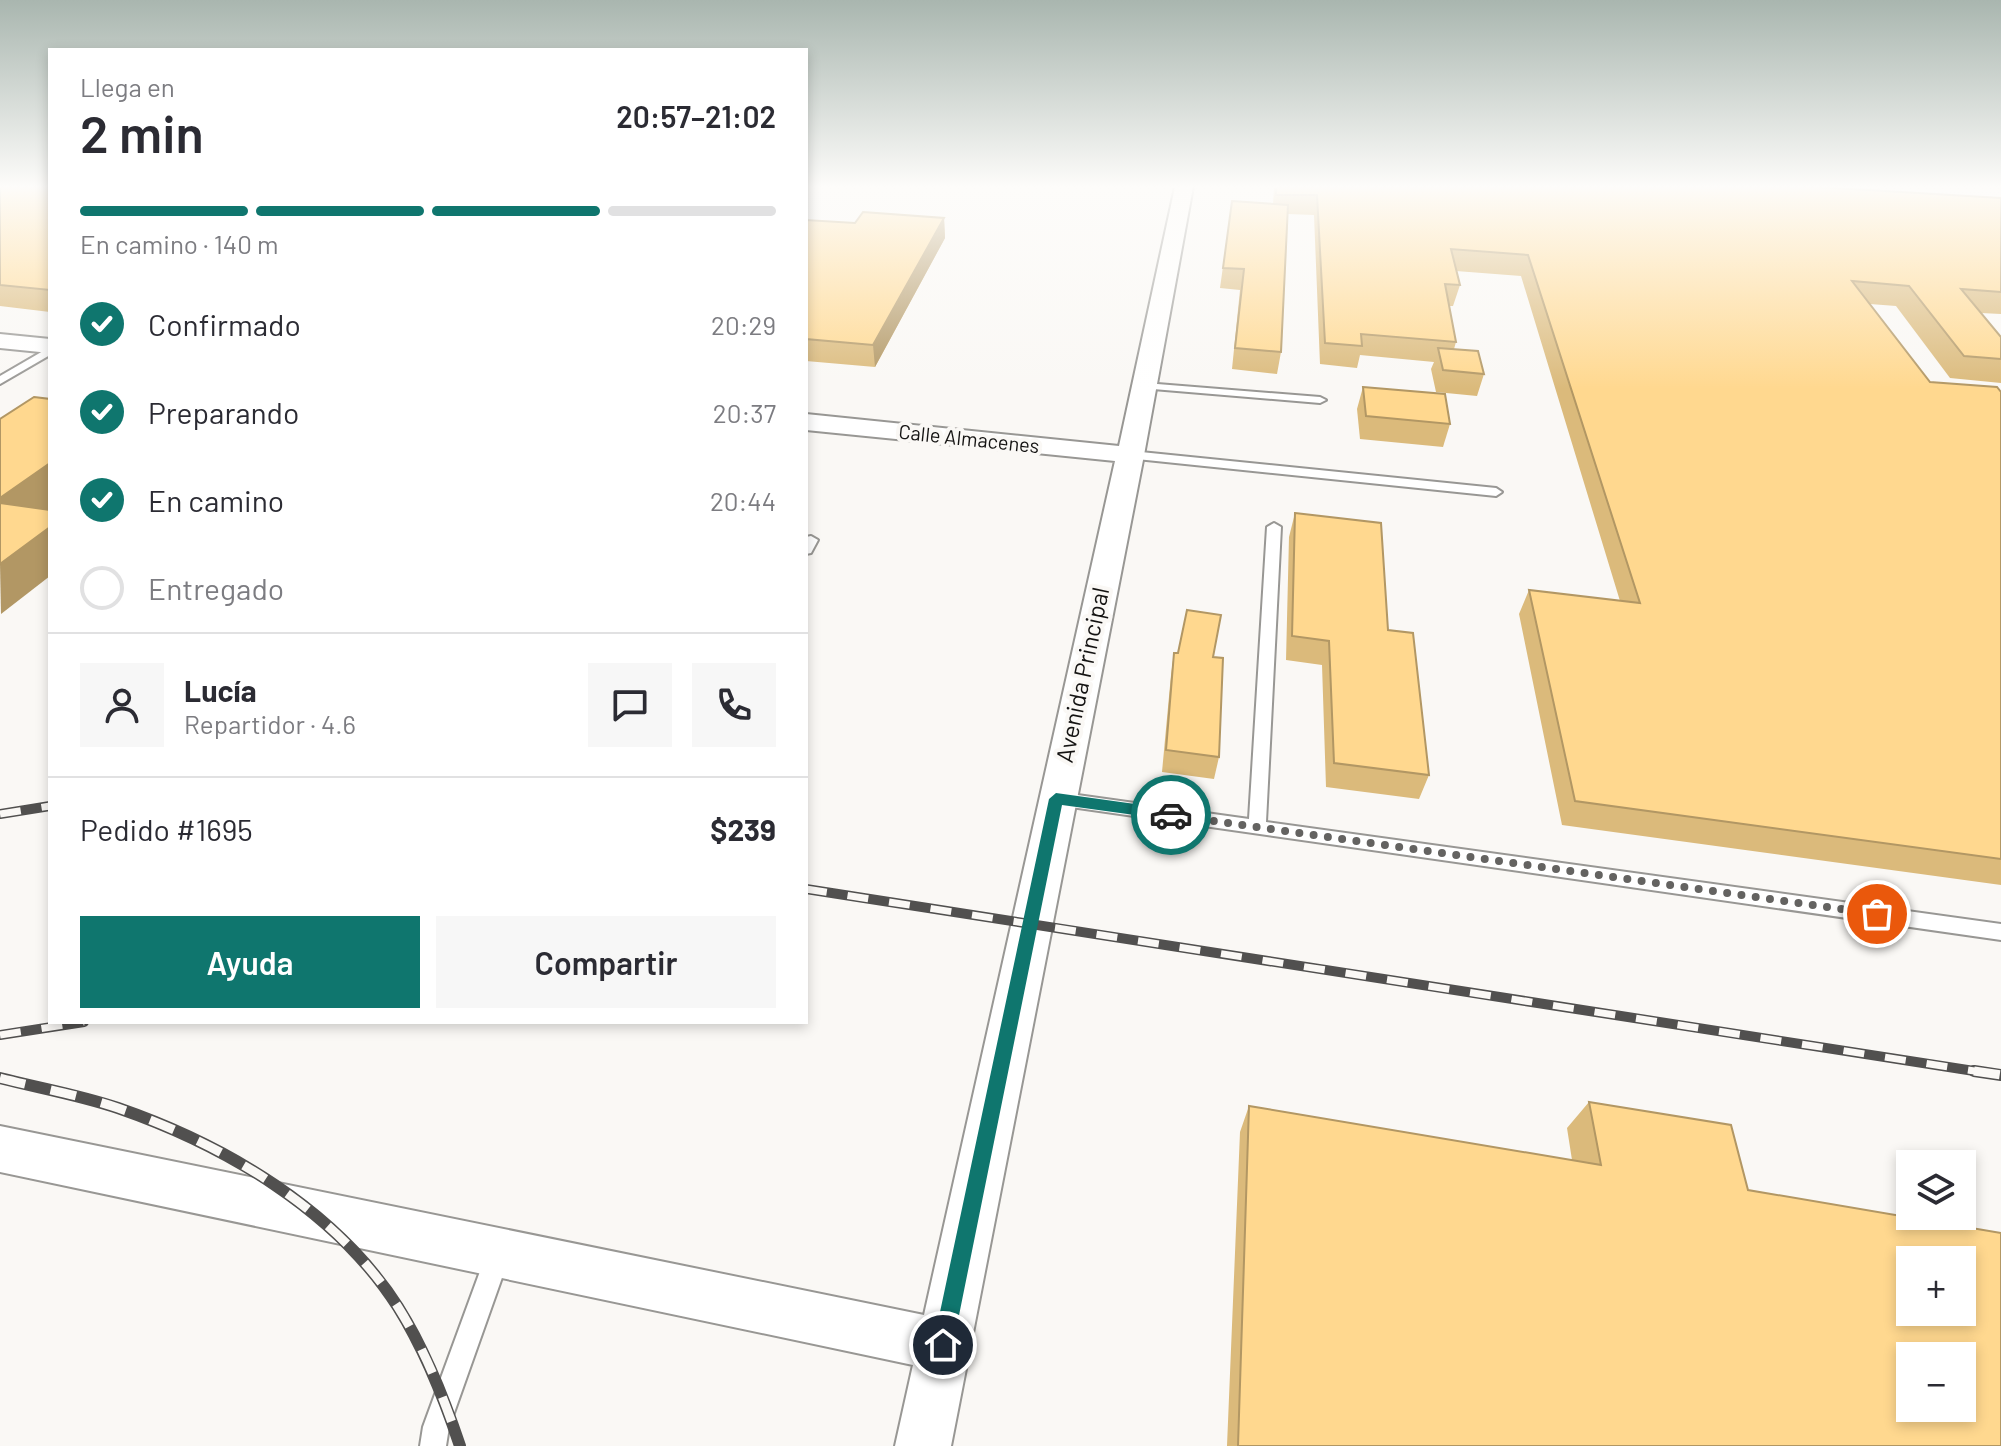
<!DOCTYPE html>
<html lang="es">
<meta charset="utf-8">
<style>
:root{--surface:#fff;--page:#f7f7f7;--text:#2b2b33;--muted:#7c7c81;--line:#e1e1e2;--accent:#0f766e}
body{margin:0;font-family:Barlow,sans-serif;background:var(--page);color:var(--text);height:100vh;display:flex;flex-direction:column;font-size:30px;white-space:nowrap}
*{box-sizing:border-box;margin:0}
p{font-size:26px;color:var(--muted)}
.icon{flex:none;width:44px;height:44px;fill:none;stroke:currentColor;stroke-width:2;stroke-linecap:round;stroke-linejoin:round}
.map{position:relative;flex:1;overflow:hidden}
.side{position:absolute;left:48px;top:48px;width:760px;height:976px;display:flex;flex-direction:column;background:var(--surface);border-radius:0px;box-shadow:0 4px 12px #0003}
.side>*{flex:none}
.controls{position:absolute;left:1896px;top:1150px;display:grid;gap:16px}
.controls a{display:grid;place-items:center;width:80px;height:80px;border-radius:0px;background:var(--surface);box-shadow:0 4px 12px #0003;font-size:40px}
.pin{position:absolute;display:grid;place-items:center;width:68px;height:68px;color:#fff;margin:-34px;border:4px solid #fff;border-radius:50%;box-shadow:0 2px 8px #0007}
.courier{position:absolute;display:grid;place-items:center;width:80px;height:80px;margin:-40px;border:6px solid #0f766e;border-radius:50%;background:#fff;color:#222;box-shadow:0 2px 10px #0007}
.overview em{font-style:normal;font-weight:600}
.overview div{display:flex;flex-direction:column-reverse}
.overview{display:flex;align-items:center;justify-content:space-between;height:136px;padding:0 32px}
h1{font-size:52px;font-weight:600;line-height:60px}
.bar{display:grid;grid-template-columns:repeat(4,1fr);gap:12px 8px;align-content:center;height:96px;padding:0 32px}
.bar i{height:10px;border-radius:6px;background:var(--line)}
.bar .active{background:var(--accent)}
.bar p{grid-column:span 4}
.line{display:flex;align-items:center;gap:20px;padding:0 32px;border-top:2px solid var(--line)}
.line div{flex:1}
.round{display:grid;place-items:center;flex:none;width:84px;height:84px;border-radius:0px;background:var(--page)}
ol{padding:0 32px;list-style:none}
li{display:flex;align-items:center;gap:24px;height:88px}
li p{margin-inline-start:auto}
li .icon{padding:8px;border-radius:50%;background:var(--accent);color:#fff;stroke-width:4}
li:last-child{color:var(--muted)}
li i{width:44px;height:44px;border:4px solid var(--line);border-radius:50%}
.button{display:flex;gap:16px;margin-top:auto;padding:16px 32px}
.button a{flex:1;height:92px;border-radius:0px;background:var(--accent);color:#fff;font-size:32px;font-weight:600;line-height:92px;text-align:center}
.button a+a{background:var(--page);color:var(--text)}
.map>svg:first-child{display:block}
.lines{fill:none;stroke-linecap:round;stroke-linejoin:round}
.service-casing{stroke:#989794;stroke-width:4}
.minor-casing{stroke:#989794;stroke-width:4}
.service{fill:#fff;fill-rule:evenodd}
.minor{fill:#fff;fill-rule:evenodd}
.rail-far1-casing{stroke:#51504f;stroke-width:10}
.rail-casing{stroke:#51504f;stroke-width:12}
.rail-far1{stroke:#faf8f5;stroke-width:7;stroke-dasharray:21;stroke-linecap:butt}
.rail{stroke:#faf8f5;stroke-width:9;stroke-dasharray:26;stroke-linecap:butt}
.wall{fill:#dbba7b}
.shaded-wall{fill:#b29764}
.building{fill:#ffd88f;stroke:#b29764;stroke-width:2;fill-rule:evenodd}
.route{fill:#0f766e}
.done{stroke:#646361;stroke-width:8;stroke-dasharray:0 14.4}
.labels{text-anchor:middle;stroke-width:8;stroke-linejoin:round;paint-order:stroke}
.far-street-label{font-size:20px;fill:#141312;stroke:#faf8f5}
.street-label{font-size:24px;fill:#141312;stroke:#faf8f5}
</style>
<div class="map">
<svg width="2001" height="1446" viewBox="0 0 2001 1446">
<rect width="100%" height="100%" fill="#faf8f5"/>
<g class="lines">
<!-- service casing -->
<g class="service-casing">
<g id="service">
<path d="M50 347V355L0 384V376Z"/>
<path d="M1145 383 1320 397 1326 400 1320 403 1141 388 1139 386Z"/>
<path d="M1131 451 1496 488 1502 492 1496 496 1127 458 1125 455Z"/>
<path d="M1274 523 1281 527 1266 822 2001 924V940L1050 804 1047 799 1050 794 1056 792 1249 819 1267 527Z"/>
<path d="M811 536 818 540 811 553 806 554V537Z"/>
<path d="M498 1243 506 1247 510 1255 449 1427 446 1446H420L423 1427 486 1255 490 1247Z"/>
</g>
</g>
<!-- minor casing -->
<g class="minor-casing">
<g id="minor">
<path d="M1175 187H1193L1144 455 951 1446H895L913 1365 0 1172V1126L924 1315 1115 461 806 430V414L1119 446Z"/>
<path d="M0 334 50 339V353L0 348Z"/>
</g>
</g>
<!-- service -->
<use href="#service" class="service"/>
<!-- minor -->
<use href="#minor" class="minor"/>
<!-- rail-far1 casing -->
<g class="rail-far1-casing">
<g id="rail-far1">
<path d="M0 814 50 806"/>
<path d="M806 889 1987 1073"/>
<path d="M0 1035 84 1022"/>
</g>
</g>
<!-- rail casing -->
<g class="rail-casing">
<g id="rail">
<path d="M1974 1071 2001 1075"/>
<path d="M0 1078C39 1088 80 1095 118 1108 225 1145 336 1210 398 1307 425 1350 444 1398 460 1446"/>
</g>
</g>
<!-- rail-far1 -->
<use href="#rail-far1" class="rail-far1"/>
<!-- rail -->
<use href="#rail" class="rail"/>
</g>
<!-- wall -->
<g class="wall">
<path d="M0 187H50V312L0 306Z"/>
<path d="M1274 187H1819L2001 198V314L1981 313 2001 337V383L1950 378 1896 306 1870 304 1930 382 2001 392V885L1562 825 1519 614 1529 590 1620 601 1521 276 1456 271 1460 285 1453 306H1449L1456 342 1454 349 1484 374 1477 396 1436 392 1431 369 1434 362 1360 355 1357 368 1320 364 1314 215 1288 214 1281 352 1277 374 1232 369 1240 290 1220 288 1232 201 1273 204Z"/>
<path d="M944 218 945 238 875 367 806 361V220L855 223Z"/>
<path d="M1363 387 1450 424 1443 447 1360 439 1357 409Z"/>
<path d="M1295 513 1388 630 1429 775 1419 799 1326 787 1322 665 1286 660 1289 537Z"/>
<path d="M1174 653 1213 657 1219 757 1214 779 1162 772 1171 675Z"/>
<path d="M1589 1102 1748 1190 2001 1446H1227L1240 1132 1249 1106 1572 1160 1567 1128Z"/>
</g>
<!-- shaded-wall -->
<g class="shaded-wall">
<path d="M944 218 945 238 875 367 873 345Z"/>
<path d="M50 463V509H0V498Z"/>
<path d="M50 527V576L1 614 0 564Z"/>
</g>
<!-- building -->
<g class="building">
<path d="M0 187H50V290L0 285Z"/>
<path d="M1276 187H1819L2001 198V292L1961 289 2001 337V359L1964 356 1909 286 1852 281 1930 382 1997 387 2001 392V859L1575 801 1529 590 1640 603 1528 255 1451 249 1460 285 1445 284 1456 342 1361 334 1362 346 1325 343 1317 195H1276Z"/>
<path d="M1232 201 1288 205 1281 352 1235 348 1244 269 1223 268Z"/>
<path d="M863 212 944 218 873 345 806 339V220L855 223Z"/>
<path d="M1438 348 1478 351 1484 374 1443 370Z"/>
<path d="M1363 387 1445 394 1450 424 1366 416Z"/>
<path d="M34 397 50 399V463L0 498V419Z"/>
<path d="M0 503 50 510V527L0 564Z"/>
<path d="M1295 513 1381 523 1388 630 1413 633 1429 775 1334 763 1329 641 1292 636Z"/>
<path d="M1187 610 1221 615 1213 657 1223 658 1219 757 1166 750 1174 653H1178Z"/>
<path d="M1589 1102 1731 1125 1748 1190 2001 1233V1446H1238L1249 1106 1601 1165ZM1910 1260H1962V1312H1910ZM1910 1356H1962V1408H1910Z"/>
</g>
<!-- sky -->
<linearGradient id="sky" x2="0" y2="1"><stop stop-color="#a9b6af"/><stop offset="0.48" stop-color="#fdfcfa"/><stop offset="1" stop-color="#fdfcfa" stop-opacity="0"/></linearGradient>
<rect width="2001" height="389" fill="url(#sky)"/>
<!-- route -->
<path class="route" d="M1056 793 1171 809 1178 815 1171 820 1062 805 953 1345 950 1352 943 1355 936 1352 933 1345 1049 799Z"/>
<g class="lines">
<!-- done -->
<path class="done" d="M1171 815 1877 914"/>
</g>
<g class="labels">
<!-- far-street labels -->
<g class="far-street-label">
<text transform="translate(969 439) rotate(6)" y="7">Calle Almacenes</text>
</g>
<!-- street labels -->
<g class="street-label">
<text transform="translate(1083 675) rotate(-78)" y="8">Avenida Principal</text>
</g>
</g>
</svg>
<div class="controls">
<a><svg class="icon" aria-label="layers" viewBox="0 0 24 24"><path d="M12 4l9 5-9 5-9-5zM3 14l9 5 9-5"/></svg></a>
<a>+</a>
<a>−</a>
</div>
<div class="pin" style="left:1877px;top:914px;background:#ea580c"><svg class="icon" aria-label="bag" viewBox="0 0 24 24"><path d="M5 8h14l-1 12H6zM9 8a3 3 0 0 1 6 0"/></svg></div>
<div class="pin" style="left:943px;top:1345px;background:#1f2937"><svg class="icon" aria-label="home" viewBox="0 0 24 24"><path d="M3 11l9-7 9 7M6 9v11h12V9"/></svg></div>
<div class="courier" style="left:1171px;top:815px"><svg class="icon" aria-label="car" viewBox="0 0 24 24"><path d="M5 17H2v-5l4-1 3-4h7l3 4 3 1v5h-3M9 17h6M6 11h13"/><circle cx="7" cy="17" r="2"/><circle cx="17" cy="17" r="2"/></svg></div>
<section class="side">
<div class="overview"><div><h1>2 min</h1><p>Llega en</p></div><em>20:57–21:02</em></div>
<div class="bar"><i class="active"></i><i class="active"></i><i class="active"></i><i></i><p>En camino · 140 m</p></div>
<ol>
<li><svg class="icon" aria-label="check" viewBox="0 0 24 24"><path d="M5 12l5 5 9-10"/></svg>Confirmado<p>20:29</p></li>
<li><svg class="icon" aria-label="check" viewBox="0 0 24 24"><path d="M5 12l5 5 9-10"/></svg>Preparando<p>20:37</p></li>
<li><svg class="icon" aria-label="check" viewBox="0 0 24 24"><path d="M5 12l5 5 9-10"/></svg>En camino<p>20:44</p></li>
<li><i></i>Entregado</li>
</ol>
<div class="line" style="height:144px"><a class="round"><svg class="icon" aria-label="person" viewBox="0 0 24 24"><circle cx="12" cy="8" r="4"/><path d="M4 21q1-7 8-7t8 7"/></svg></a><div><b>Lucía</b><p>Repartidor · 4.6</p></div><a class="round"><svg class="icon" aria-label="chat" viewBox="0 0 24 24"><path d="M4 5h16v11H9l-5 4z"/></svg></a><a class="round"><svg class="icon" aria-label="phone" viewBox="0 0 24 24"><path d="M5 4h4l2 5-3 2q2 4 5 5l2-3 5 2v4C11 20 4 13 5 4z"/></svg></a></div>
<div class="line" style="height:104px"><div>Pedido #1695</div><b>$239</b></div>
<div class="button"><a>Ayuda</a><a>Compartir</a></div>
</section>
</div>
